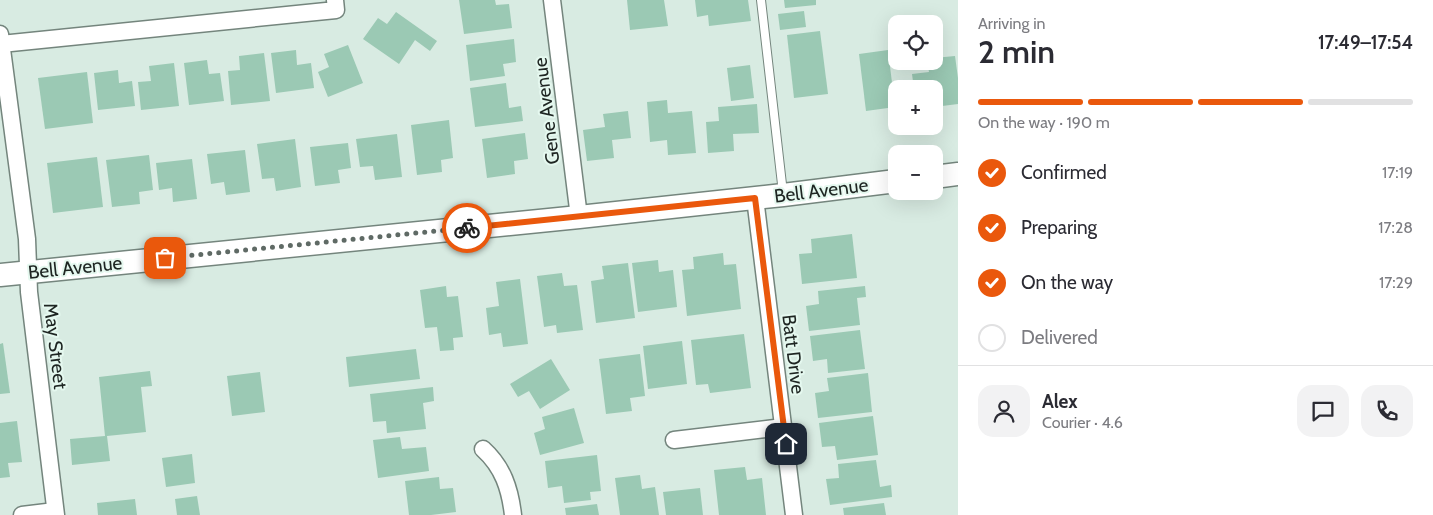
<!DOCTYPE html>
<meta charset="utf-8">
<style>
:root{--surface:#fff;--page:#f2f2f3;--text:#2b2b33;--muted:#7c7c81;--line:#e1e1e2;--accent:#ea580c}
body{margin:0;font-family:Cabin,sans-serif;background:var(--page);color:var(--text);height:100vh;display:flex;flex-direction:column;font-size:19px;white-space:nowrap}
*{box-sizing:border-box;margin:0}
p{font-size:16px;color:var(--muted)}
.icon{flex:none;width:28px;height:28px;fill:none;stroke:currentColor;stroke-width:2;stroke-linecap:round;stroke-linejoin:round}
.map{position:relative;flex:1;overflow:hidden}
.sheet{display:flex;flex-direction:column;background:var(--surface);width:475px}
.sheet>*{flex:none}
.fabs{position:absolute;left:888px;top:15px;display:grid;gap:10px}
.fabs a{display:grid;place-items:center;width:55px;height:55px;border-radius:10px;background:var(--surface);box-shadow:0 5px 20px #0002;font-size:25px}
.pin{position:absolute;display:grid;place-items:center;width:42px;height:42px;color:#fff;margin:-21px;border-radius:10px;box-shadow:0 2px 8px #0006}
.courier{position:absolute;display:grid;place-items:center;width:50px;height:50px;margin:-25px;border:4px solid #ea580c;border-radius:50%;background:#fff;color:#222;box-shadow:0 1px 6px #0007}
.headline em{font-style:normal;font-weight:600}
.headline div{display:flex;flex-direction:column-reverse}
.headline{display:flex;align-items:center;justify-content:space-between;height:85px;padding:0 20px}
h1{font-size:32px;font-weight:600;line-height:38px}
.bar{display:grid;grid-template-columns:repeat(4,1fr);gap:8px 5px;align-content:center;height:60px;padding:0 20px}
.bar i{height:6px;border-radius:4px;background:var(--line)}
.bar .on{background:var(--accent)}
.bar p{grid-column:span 4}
.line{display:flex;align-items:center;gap:12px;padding:0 20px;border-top:1px solid var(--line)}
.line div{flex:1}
.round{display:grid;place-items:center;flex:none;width:52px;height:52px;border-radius:15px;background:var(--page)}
ol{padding:0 20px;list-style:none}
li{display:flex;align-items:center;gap:15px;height:55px}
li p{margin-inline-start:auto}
li .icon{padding:5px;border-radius:50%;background:var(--accent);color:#fff;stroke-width:4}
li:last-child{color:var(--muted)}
li i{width:28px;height:28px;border:2px solid var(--line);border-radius:50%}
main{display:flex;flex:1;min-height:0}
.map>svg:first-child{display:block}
.building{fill:#9bc9b4}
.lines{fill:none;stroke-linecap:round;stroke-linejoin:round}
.service-casing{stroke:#74857d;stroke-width:10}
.minor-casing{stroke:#74857d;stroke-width:19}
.secondary-casing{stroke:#74857d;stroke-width:25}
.service{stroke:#fff;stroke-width:8}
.minor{stroke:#fff;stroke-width:16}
.secondary{stroke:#fff;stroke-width:22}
.done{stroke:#5f6a65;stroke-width:5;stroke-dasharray:0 9}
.route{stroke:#ea580c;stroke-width:6}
.labels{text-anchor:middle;stroke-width:4;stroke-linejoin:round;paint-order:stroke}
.street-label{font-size:19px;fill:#1e2522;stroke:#e5f8ef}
</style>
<main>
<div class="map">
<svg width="958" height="515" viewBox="0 0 958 515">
<rect width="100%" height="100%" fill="#d8ebe2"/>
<!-- building -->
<g class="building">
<path d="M459 0H495L496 5 509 4 512 28 464 34Z"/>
<path d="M627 0H664L668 26 630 30Z"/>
<path d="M695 0H748L751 21 709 26 708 15 697 17Z"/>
<path d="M784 0H816V5L785 8Z"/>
<path d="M804 11 806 27 780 30 778 14Z"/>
<path d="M396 12 437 41 430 51 415 40 399 64 363 39 378 18 387 24Z"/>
<path d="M820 31 828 94 794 98 787 35Z"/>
<path d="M514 39 516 62 503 64 505 76 470 81 466 45Z"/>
<path d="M348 45 363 83 328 97 318 72 329 67 324 54Z"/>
<path d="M296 50 297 65 311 63 314 88 276 93 271 53Z"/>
<path d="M888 50 895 107 866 111 859 54Z"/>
<path d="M264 53 270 101 231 105 228 71 240 70 239 56Z"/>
<path d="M955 56 958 78V104L934 107V89H914L912 74 929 72 927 61H934V58Z"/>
<path d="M207 60 209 74 220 73 224 101 189 105 184 63Z"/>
<path d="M174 63 179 106 141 110 138 82 151 81 149 66Z"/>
<path d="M750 65 754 98 731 101 727 68Z"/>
<path d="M118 70 119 83 132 81 135 106 98 110 94 73Z"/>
<path d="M87 72 93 123 45 129 38 78Z"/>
<path d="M506 83 509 108 521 106 523 121 475 127 470 88Z"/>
<path d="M667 100 668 113 692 111 696 153 668 155 667 140 650 142 647 102Z"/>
<path d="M757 104 759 133 733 134 734 151 708 153 706 122 719 121 718 107Z"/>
<path d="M628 111 631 138 612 140 614 158 587 161 583 130 605 127 603 114Z"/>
<path d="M449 120 453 158 441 160 442 172 417 175 411 125Z"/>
<path d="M525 133 528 159 514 161 515 174 487 178 482 139Z"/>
<path d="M397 134 402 177 375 180 373 166 360 167 356 139Z"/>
<path d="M295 139 301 187 276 191 274 178 262 179 257 144Z"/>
<path d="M348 143 351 168 338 170 340 183 315 186 310 147Z"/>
<path d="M245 150 250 192 226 195 224 182 211 184 207 154Z"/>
<path d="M149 155 153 190 139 192 140 204 112 207 106 160Z"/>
<path d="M97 157 103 207 53 213 47 163Z"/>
<path d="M192 159 197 199 173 202 172 188 159 190 156 163Z"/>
<path d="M852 234 857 278 802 284 799 254 812 253 811 239Z"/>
<path d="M723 253 724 265 736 264 741 309 687 316 682 270 694 269 693 257Z"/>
<path d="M658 260 659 272 673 270 677 307 638 312 632 263Z"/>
<path d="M628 263 635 318 596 323 591 281 604 279 602 266Z"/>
<path d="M562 273 564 286 577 285 583 330 557 333 556 325 544 327 537 276Z"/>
<path d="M520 279 528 344 503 347 501 333 489 335 486 308 499 306 496 282Z"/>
<path d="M446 286 447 297 458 296 463 337 453 338 454 350 440 351 437 327 425 328 420 290Z"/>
<path d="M865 286 866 297 857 298 860 325 809 331 806 306 819 304 818 291Z"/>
<path d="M860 330 865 369 828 373 827 359 813 361 810 336Z"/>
<path d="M744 334 751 388 710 393 708 384 696 385 691 340Z"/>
<path d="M682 341 687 384 648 389 643 346Z"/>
<path d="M3 343 10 393 0 394V344Z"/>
<path d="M416 349 420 379 349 387 346 357Z"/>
<path d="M640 354 645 396 630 398 632 411 606 414 599 359Z"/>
<path d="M551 359 570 390 540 409 529 391 518 397 510 384Z"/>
<path d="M150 371 152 386 141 387 146 432 107 436 110 461 72 465 70 439 105 436 99 377Z"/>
<path d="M260 372 265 412 232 416 227 376Z"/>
<path d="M868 373 872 412 818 418 815 393 829 391 827 378Z"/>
<path d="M433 387 434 401 423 403 426 429 387 433 386 421 373 422 370 394Z"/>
<path d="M574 408 584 443 540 455 534 433 545 429 542 417Z"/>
<path d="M873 416 878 455 837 460 835 446 822 447 819 423Z"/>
<path d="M17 421 22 462 8 463 10 477 0 478V423Z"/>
<path d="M400 437 402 449 426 447 429 471 378 478 373 440Z"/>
<path d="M192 454 195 483 166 487 162 458Z"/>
<path d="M597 455 601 491 590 492 591 500 564 503 562 486 548 488 545 461Z"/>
<path d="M876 460 880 487 891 485 892 497 830 505 826 479 839 478 838 464Z"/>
<path d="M745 467 747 480 762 478 766 515H719L714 470Z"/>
<path d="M640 475 642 489 655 487 659 515H620L615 478Z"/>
<path d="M439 477 440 489 453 488 456 512 431 515H409L405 481Z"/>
<path d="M700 488 703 515H666L663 492Z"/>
<path d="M197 496 200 515H177L175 499Z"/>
<path d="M135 499 137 515H98L97 503Z"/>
<path d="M884 503 886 515H844L843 508Z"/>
<path d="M597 504 599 515H566L565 508Z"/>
</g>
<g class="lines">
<!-- service casing -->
<g class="service-casing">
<path id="service" d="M761 0 783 193"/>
</g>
<!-- minor casing -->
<g class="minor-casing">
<g id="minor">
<path d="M552 0 579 217"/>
<path d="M0 34 27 239 29 292 56 515"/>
<path d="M1 44 336 10 335 0"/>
<path d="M755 198 794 515"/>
<path d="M674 440 783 427"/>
<path d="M483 449C503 467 510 489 513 515"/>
<path d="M22 515 55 511"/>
</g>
</g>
<!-- secondary casing -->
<g class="secondary-casing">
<g id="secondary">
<path d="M934 177 958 174"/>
<path d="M0 275 579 217 783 195 896 181"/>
</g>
</g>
<!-- service -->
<use href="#service" class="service"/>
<!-- minor -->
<use href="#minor" class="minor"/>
<!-- secondary -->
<use href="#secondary" class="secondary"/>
</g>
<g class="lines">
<!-- done -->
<path class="done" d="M165 258 467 228"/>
<!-- route -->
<path class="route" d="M467 228 755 198 786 444"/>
</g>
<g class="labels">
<!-- street labels -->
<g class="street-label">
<text transform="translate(546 111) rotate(-97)" y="7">Gene Avenue</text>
<text transform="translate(821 190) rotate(-7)" y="7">Bell Avenue</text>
<text transform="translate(75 267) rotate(-6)" y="7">Bell Avenue</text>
<text transform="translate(56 346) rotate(83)" y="7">May Street</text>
<text transform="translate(794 354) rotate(83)" y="7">Batt Drive</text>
</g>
</g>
</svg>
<div class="fabs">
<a><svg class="icon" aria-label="locate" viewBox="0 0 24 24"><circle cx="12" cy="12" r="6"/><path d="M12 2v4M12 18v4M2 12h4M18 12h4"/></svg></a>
<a>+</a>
<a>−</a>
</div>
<div class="pin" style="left:165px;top:258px;background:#ea580c"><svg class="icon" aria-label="bag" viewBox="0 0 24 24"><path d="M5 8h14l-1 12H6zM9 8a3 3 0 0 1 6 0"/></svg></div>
<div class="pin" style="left:786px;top:444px;background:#1f2937"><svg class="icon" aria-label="home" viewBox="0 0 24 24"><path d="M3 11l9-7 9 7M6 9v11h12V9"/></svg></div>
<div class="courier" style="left:467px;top:228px"><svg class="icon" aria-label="bike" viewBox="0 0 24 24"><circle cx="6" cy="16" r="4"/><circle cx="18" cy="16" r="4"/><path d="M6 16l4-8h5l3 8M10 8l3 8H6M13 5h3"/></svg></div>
</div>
<section class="sheet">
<div class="headline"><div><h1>2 min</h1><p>Arriving in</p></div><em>17:49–17:54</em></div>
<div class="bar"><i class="on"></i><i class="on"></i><i class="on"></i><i></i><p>On the way · 190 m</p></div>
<ol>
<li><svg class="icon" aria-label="check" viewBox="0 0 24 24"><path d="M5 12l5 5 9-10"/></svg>Confirmed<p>17:19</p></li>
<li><svg class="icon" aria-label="check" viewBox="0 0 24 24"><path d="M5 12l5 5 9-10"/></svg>Preparing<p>17:28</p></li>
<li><svg class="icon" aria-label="check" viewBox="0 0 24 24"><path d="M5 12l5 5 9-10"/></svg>On the way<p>17:29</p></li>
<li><i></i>Delivered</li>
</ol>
<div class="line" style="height:90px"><a class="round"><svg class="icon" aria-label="person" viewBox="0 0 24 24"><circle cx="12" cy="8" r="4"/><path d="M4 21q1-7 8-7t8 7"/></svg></a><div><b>Alex</b><p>Courier · 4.6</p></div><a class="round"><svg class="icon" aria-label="chat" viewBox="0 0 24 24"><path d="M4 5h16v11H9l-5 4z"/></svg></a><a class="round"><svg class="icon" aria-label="phone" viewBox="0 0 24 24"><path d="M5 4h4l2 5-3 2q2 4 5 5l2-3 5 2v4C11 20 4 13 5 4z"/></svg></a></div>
</section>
</main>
